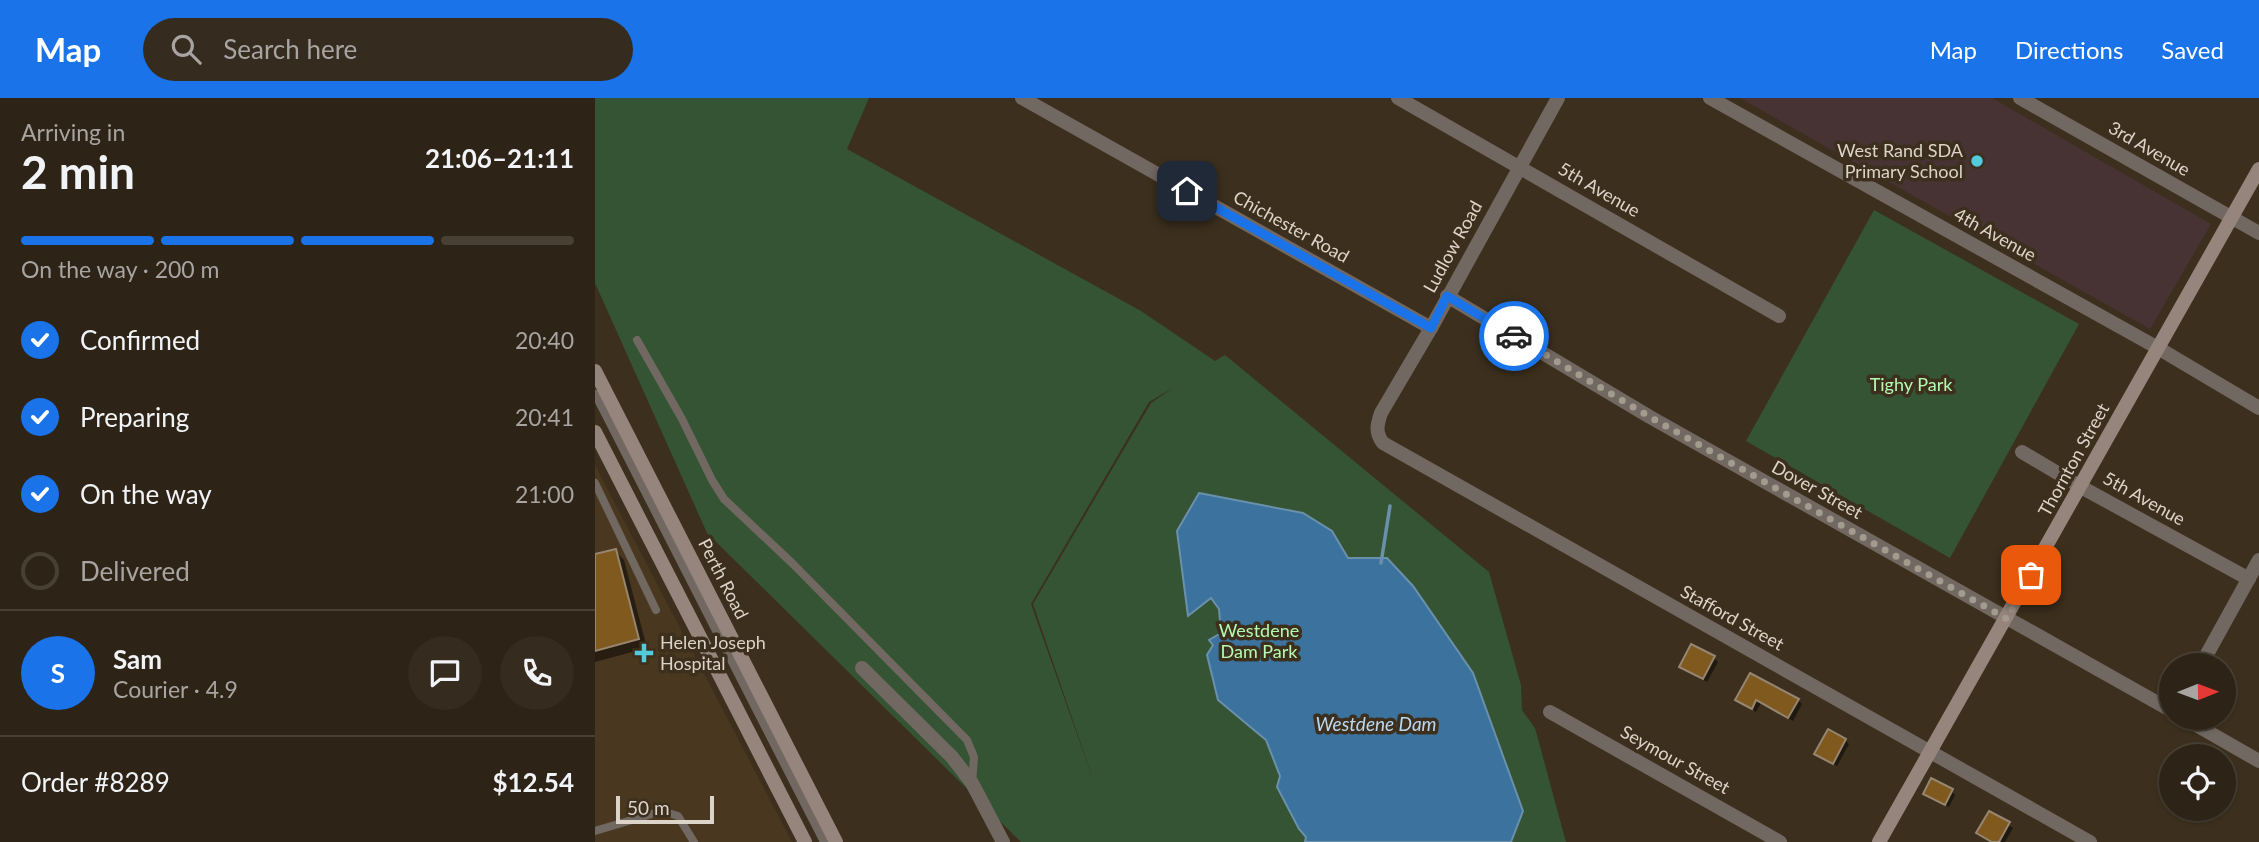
<!DOCTYPE html>
<meta charset="utf-8">
<style>
:root{--surface:#2d2316;--page:#352b1f;--text:#f1f3f6;--muted:#a7a4a1;--line:#484035;--accent:#1a73e8}
body{margin:0;font-family:Lato,sans-serif;background:var(--page);color:var(--text);height:100vh;display:flex;flex-direction:column;font-size:26px;white-space:nowrap}
*{box-sizing:border-box;margin:0}
p{font-size:23px;color:var(--muted)}
.icon{flex:none;width:38px;height:38px;fill:none;stroke:currentColor;stroke-width:2;stroke-linecap:round;stroke-linejoin:round}
.map{position:relative;flex:1;overflow:hidden}
.drawer{display:flex;flex-direction:column;background:var(--surface);width:595px}
.drawer>*{flex:none}
.needle{width:46px;rotate:89deg}
.buttons{position:absolute;left:1564px;top:555px;display:grid;gap:14px}
.buttons a{display:grid;place-items:center;width:77px;height:77px;border-radius:50%;background:var(--surface);box-shadow:0 2px 5px #0004,0 0 0 2px var(--line);font-size:35px}
.scale{position:absolute;left:21px;bottom:18px;width:98px;box-sizing:border-box;padding-left:7px;border:4px solid #dcd4c9;border-top:0;font-size:19px;line-height:24px;white-space:nowrap;color:#dcd4c9;-webkit-text-stroke:5px #3c2f1d;paint-order:stroke}
.pin{position:absolute;display:grid;place-items:center;width:60px;height:60px;color:#fff;margin:-30px;border-radius:14px;box-shadow:0 4px 10px #0006}
.courier{position:absolute;display:grid;place-items:center;width:70px;height:70px;margin:-35px;border:5px solid #1a73e8;border-radius:50%;background:#fff;color:#222;box-shadow:0 2px 9px #0007}
.summary em{font-style:normal;font-weight:700}
.summary div{display:flex;flex-direction:column-reverse}
.summary{display:flex;align-items:center;justify-content:space-between;height:119px;padding:0 21px}
h1{font-size:46px;font-weight:700;line-height:52px}
.bar{display:grid;grid-template-columns:repeat(4,1fr);gap:10px 7px;align-content:center;height:84px;padding:0 21px}
.bar i{height:9px;border-radius:5px;background:var(--line)}
.bar .current{background:var(--accent)}
.bar p{grid-column:span 4}
.line{display:flex;align-items:center;gap:18px;padding:0 21px;border-top:2px solid var(--line)}
.line div{flex:1}
.round{display:grid;place-items:center;flex:none;width:74px;height:74px;border-radius:37px;background:var(--page)}
ol{padding:0 21px;list-style:none}
li{display:flex;align-items:center;gap:21px;height:77px}
li p{margin-inline-start:auto}
li .icon{padding:7px;border-radius:50%;background:var(--accent);color:#fff;stroke-width:4}
li:last-child{color:var(--muted)}
li i{width:38px;height:38px;border:4px solid var(--line);border-radius:50%}
header{display:flex;align-items:center;gap:42px;box-sizing:border-box;height:98px;padding:0 35px;background:var(--accent);color:#fff}
header strong{font-size:33px}
nav{display:flex;gap:38px;margin-inline-start:auto;font-size:24px}
.search{width:490px;height:63px;background:var(--page);display:flex;align-items:center;gap:18px;box-sizing:border-box;padding:0 24px;border-radius:38px;color:var(--muted);font-size:26px}
main{display:flex;flex:1;min-height:0}
.map>svg:first-child{display:block}
.built{fill:#49381f}
.education{fill:#483334}
.green{fill:#355434;fill-rule:evenodd}
.water{fill:#3b739e;stroke:#6b90ab;stroke-width:2}
.shadow{fill:#0007}
.lines{fill:none;stroke-linecap:round;stroke-linejoin:round}
.stream{stroke:#6b90ab;stroke-width:3.5}
.building{fill:#80591e;stroke:#958571;stroke-width:2}
.lane{stroke:#726862;stroke-width:8}
.street{stroke:#726862;stroke-width:14}
.secondary{stroke:#96857c;stroke-width:14}
.done{stroke:#a49a8d;stroke-width:7;stroke-dasharray:0 12.6}
.route{stroke:#1a73e8;stroke-width:9}
.poi-dot{fill:#53cbda;stroke:#3c2f1d;stroke-width:2.5}
.labels{text-anchor:middle;stroke-width:7;stroke-linejoin:round;paint-order:stroke}
.street-label{font-size:18px;fill:#dcd4c9;stroke:#3c2f1d}
.poi-label{font-size:18px;fill:#dcd4c9;stroke:#3c2f1d;text-anchor:end}
.park-label{font-size:18px;fill:#b4fab0;stroke:#3c2f1d}
.water-label{font-size:19px;font-style:italic;fill:#bad8f2;stroke:#3c2f1d}
</style>
<header>
<strong>Map</strong>
<div class="search"><svg class="icon" aria-label="search" viewBox="0 0 24 24"><circle cx="10" cy="10" r="6"/><path d="M15 15l6 6"/></svg>Search here</div>
<nav><a>Map</a><a>Directions</a><a>Saved</a></nav>
</header>
<main>
<section class="drawer">
<div class="summary"><div><h1>2 min</h1><p>Arriving in</p></div><em>21:06–21:11</em></div>
<div class="bar"><i class="current"></i><i class="current"></i><i class="current"></i><i></i><p>On the way · 200 m</p></div>
<ol>
<li><svg class="icon" aria-label="check" viewBox="0 0 24 24"><path d="M5 12l5 5 9-10"/></svg>Confirmed<p>20:40</p></li>
<li><svg class="icon" aria-label="check" viewBox="0 0 24 24"><path d="M5 12l5 5 9-10"/></svg>Preparing<p>20:41</p></li>
<li><svg class="icon" aria-label="check" viewBox="0 0 24 24"><path d="M5 12l5 5 9-10"/></svg>On the way<p>21:00</p></li>
<li><i></i>Delivered</li>
</ol>
<div class="line" style="height:126px"><b class="round" style="background:var(--accent);color:#fff">S</b><div><b>Sam</b><p>Courier · 4.9</p></div><a class="round"><svg class="icon" aria-label="chat" viewBox="0 0 24 24"><path d="M4 5h16v11H9l-5 4z"/></svg></a><a class="round"><svg class="icon" aria-label="phone" viewBox="0 0 24 24"><path d="M5 4h4l2 5-3 2q2 4 5 5l2-3 5 2v4C11 20 4 13 5 4z"/></svg></a></div>
<div class="line" style="height:91px"><div>Order #8289</div><b>$12.54</b></div>
</section>
<div class="map">
<svg width="1664" height="744" viewBox="0 0 1664 744">
<rect width="100%" height="100%" fill="#3c2f1d"/>
<!-- built -->
<path class="built" d="M0 367 197 744H0Z"/>
<!-- education -->
<path class="education" d="M1145 0H1397L1616 126 1555 231Z"/>
<!-- green -->
<g class="green">
<path d="M0 0H274L252 51 546 213 620 263 630 257 894 474 926 587 927 612 940 630 971 744H426L112 435 0 185ZM578 290 556 305 438 506 500 687 436 506 554 304Z"/>
<path d="M1279 112 1484 226 1355 460 1151 343Z"/>
</g>
<!-- water -->
<path class="water" d="M604 395 708 415 737 433 753 460H792L818 488 878 575 928 713 916 744H710L711 739 704 731 682 689 685 678 671 642 623 602 612 557 618 547 614 542 626 535 624 511 616 500 593 518 582 433Z"/>
<!-- shadow -->
<g class="shadow">
<path d="M20 453 29 462 52 550 0 564V458Z"/>
<path d="M1119 560 1123 564 1112 584 1086 568Z"/>
<path d="M1142 601 1203 602 1207 606 1198 623 1166 605 1161 614Z"/>
<path d="M1250 642 1254 646 1242 668 1225 659Z"/>
<path d="M1356 693 1360 697 1354 709 1330 695Z"/>
<path d="M1395 715 1418 730 1410 744H1397L1384 735Z"/>
</g>
<g class="lines">
<!-- stream -->
<path class="stream" d="M786 465 795 408"/>
</g>
<!-- building -->
<g class="building">
<path d="M21 451 44 541 0 553V456Z"/>
<path d="M1096 546 1120 558 1108 581 1084 569Z"/>
<path d="M1155 575 1204 601 1193 620 1161 602 1157 611 1140 602Z"/>
<path d="M1233 631 1251 641 1238 666 1219 656Z"/>
<path d="M1336 680 1358 691 1350 707 1328 696Z"/>
<path d="M1394 713 1415 724 1404 744H1397L1381 735Z"/>
</g>
<g class="lines">
<!-- lane -->
<g class="lane">
<path d="M42 242 87 321 117 382 129 401 197 465 372 642 379 659 377 685"/>
<path d="M0 296 229 744"/>
<path d="M0 385 61 512"/>
<path d="M0 733 67 713 83 718 99 744"/>
</g>
<!-- street -->
<g class="street">
<path d="M427 0 836 230"/>
<path d="M803 0 1184 218"/>
<path d="M963 0 836 230 786 315C782 327 780 334 788 345L1495 744"/>
<path d="M1115 0 1563 250 1664 310"/>
<path d="M1425 0 1664 135"/>
<path d="M852 198 1055 319 1577 613"/>
<path d="M1427 354 1486 389 1654 481"/>
<path d="M1606 567 1664 462"/>
<path d="M267 570 357 659 377 685 408 744"/>
<path d="M955 614 1185 744"/>
<path d="M1589 620 1664 663"/>
</g>
<!-- secondary -->
<g class="secondary">
<path d="M0 273 241 744"/>
<path d="M0 334 210 744"/>
<path d="M1284 744 1664 71"/>
</g>
</g>
<g class="lines">
<!-- done -->
<path class="done" d="M919 238 1055 319 1412 521 1436 477"/>
<!-- route -->
<path class="route" d="M592 93 836 230 852 198 919 238"/>
</g>
<!-- markers -->
<g class="poi-dot">
<circle cx="1382" cy="63" r="7"/>
<path d="M45.5 544.5h7v7h7v7h-7v7h-7v-7h-7v-7h7z"/>
</g>
<g class="labels">
<!-- street labels -->
<g class="street-label">
<text transform="translate(1554 51) rotate(30)" y="6">3rd Avenue</text>
<text transform="translate(1004 92) rotate(30)" y="6">5th Avenue</text>
<text transform="translate(696 129) rotate(29)" y="6">Chichester Road</text>
<text transform="translate(1400 137) rotate(29)" y="6">4th Avenue</text>
<text transform="translate(858 149) rotate(-61)" y="6">Ludlow Road</text>
<text transform="translate(1479 362) rotate(-61)" y="6">Thornton Street</text>
<text transform="translate(1222 392) rotate(29)" y="6">Dover Street</text>
<text transform="translate(1549 401) rotate(29)" y="6">5th Avenue</text>
<text transform="translate(128 481) rotate(63)" y="6">Perth Road</text>
<text transform="translate(1137 520) rotate(29)" y="6">Stafford Street</text>
<text transform="translate(1080 662) rotate(29)" y="6">Seymour Street</text>
</g>
<!-- poi labels -->
<g class="poi-label">
<text x="1368" y="59">West Rand SDA<tspan x="1368" dy="21">Primary School</tspan></text>
<text x="65" y="551" text-anchor="start">Helen Joseph<tspan x="65" dy="21">Hospital</tspan></text>
</g>
<!-- park labels -->
<g class="park-label">
<text x="1316" y="293">Tighy Park</text>
<text x="664" y="539">Westdene<tspan x="664" dy="21">Dam Park</tspan></text>
</g>
<!-- water labels -->
<g class="water-label">
<text x="781" y="633">Westdene Dam</text>
</g>
</g>
</svg>
<div class="buttons">
<a><svg class="needle" viewBox="-14 -14 28 28"><path d="M0-13l5 13h-10z" fill="#e53935"/><path d="M0 13l5-13h-10z" fill="#a7a4a1"/></svg></a>
<a><svg class="icon" aria-label="locate" viewBox="0 0 24 24"><circle cx="12" cy="12" r="6"/><path d="M12 2v4M12 18v4M2 12h4M18 12h4"/></svg></a>
</div>
<div class="scale">50 m</div>
<div class="pin" style="left:1436px;top:477px;background:#ea580c"><svg class="icon" aria-label="bag" viewBox="0 0 24 24"><path d="M5 8h14l-1 12H6zM9 8a3 3 0 0 1 6 0"/></svg></div>
<div class="pin" style="left:592px;top:93px;background:#1f2937"><svg class="icon" aria-label="home" viewBox="0 0 24 24"><path d="M3 11l9-7 9 7M6 9v11h12V9"/></svg></div>
<div class="courier" style="left:919px;top:238px"><svg class="icon" aria-label="car" viewBox="0 0 24 24"><path d="M5 17H2v-5l4-1 3-4h7l3 4 3 1v5h-3M9 17h6M6 11h13"/><circle cx="7" cy="17" r="2"/><circle cx="17" cy="17" r="2"/></svg></div>
</div>
</main>
